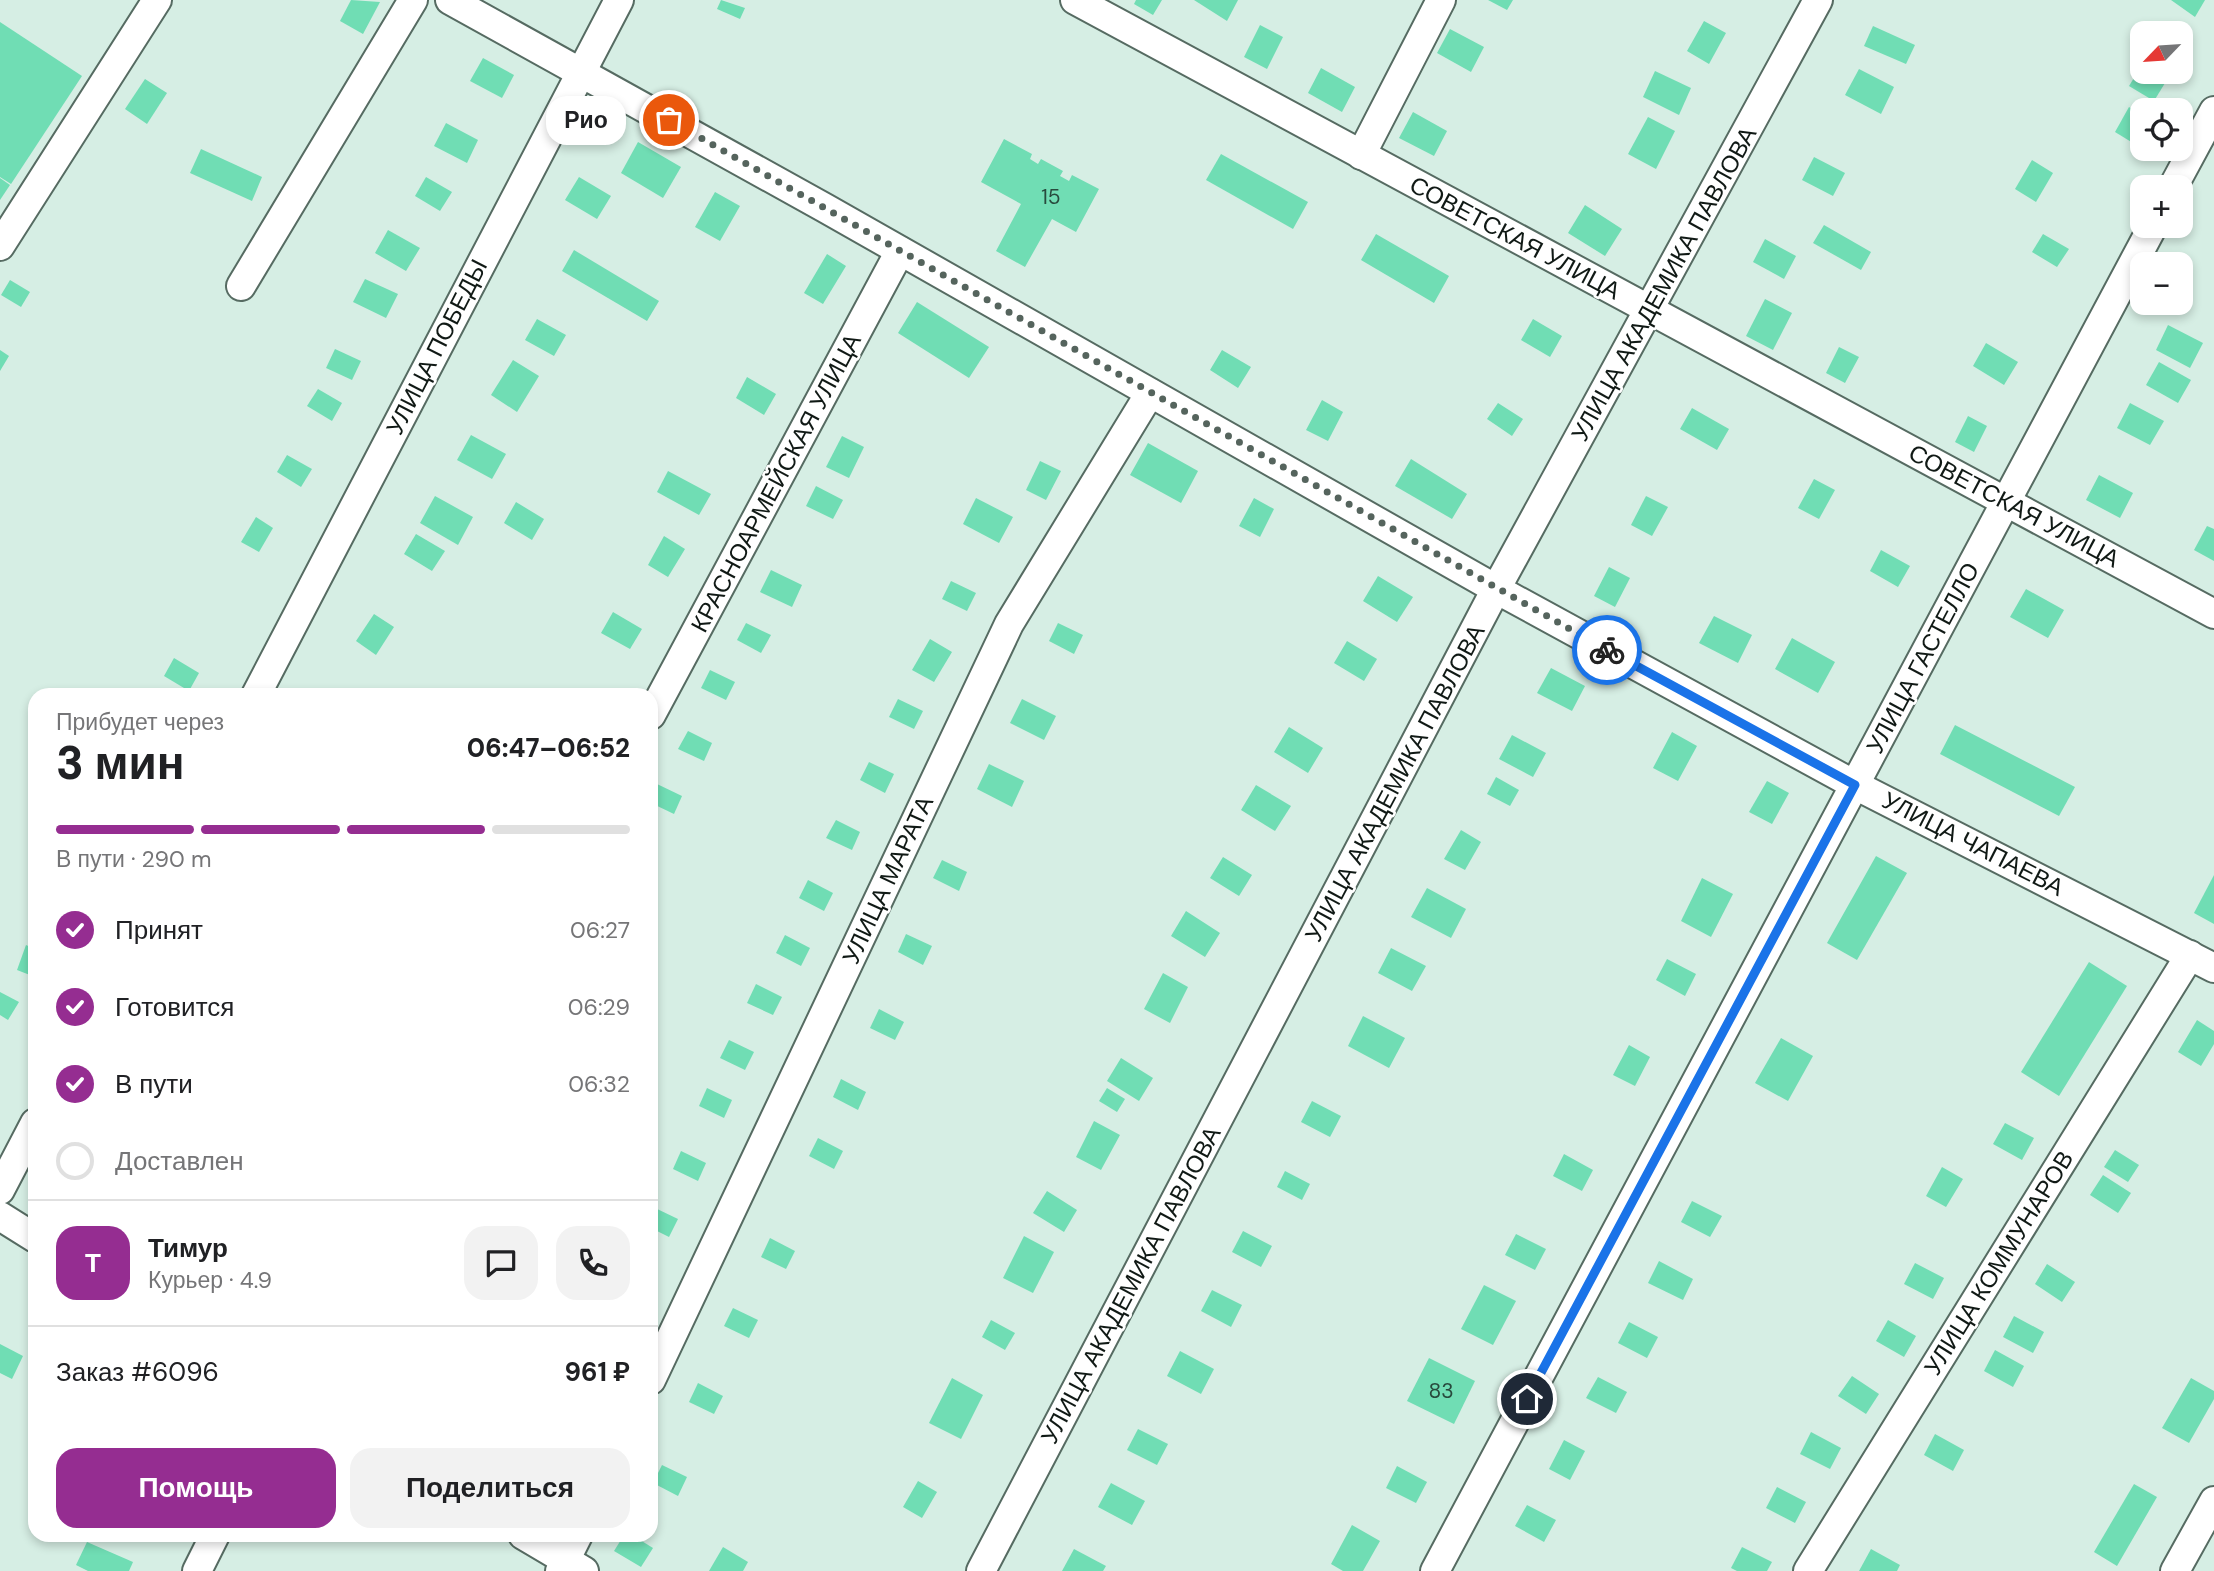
<!DOCTYPE html>
<html lang="ru">
<meta charset="utf-8">
<style>
:root{--surface:#fff;--page:#f2f2f2;--text:#202124;--muted:#757577;--line:#e0e0e0;--accent:#952d91}
body{margin:0;font-family:"DM Sans",sans-serif;background:var(--page);color:var(--text);height:100vh;display:flex;flex-direction:column;font-size:26px;white-space:nowrap}
*{box-sizing:border-box;margin:0}
p{font-size:23px;color:var(--muted)}
.icon{flex:none;width:38px;height:38px;fill:none;stroke:currentColor;stroke-width:2;stroke-linecap:round;stroke-linejoin:round}
.map{position:relative;flex:1;overflow:hidden}
.drawer{position:absolute;left:28px;top:688px;width:630px;height:854px;display:flex;flex-direction:column;background:var(--surface);border-radius:21px;box-shadow:0 4px 10px #0003}
.drawer>*{flex:none}
.needle{width:46px;rotate:245deg}
.buttons{position:absolute;left:2130px;top:21px;display:grid;gap:14px}
.buttons a{display:grid;place-items:center;width:63px;height:63px;border-radius:14px;background:var(--surface);box-shadow:0 4px 10px #0003;font-size:35px}
.pin{position:absolute;display:grid;place-items:center;width:60px;height:60px;color:#fff;margin:-30px;border:4px solid #fff;border-radius:50%;box-shadow:0 2px 7px #0007}
.courier{position:absolute;display:grid;place-items:center;width:70px;height:70px;margin:-35px;border:5px solid #1a73e8;border-radius:50%;background:#fff;color:#222;box-shadow:0 2px 9px #0007}
.bubble{position:absolute;height:49px;border-radius:21px;background:var(--surface);box-shadow:0 4px 10px #0003;font-size:23px;font-weight:800;line-height:49px;text-align:center}
.headline em{font-style:normal;font-weight:800}
.headline div{display:flex;flex-direction:column-reverse}
.headline{display:flex;align-items:center;justify-content:space-between;height:119px;padding:0 28px}
h1{font-size:46px;font-weight:800;line-height:52px}
.bar{display:grid;grid-template-columns:repeat(4,1fr);gap:10px 7px;align-content:center;height:84px;padding:0 28px}
.bar i{height:9px;border-radius:5px;background:var(--line)}
.bar .on{background:var(--accent)}
.bar p{grid-column:span 4}
.line{display:flex;align-items:center;gap:18px;padding:0 28px;border-top:2px solid var(--line)}
.line div{flex:1}
.round{display:grid;place-items:center;flex:none;width:74px;height:74px;border-radius:21px;background:var(--page)}
ol{padding:0 28px;list-style:none}
li{display:flex;align-items:center;gap:21px;height:77px}
li p{margin-inline-start:auto}
li .icon{padding:7px;border-radius:50%;background:var(--accent);color:#fff;stroke-width:4}
li:last-child{color:var(--muted)}
li i{width:38px;height:38px;border:4px solid var(--line);border-radius:50%}
.primary-button{display:flex;gap:14px;margin-top:auto;padding:14px 28px}
.primary-button a{flex:1;height:80px;border-radius:21px;background:var(--accent);color:#fff;font-size:28px;font-weight:800;line-height:80px;text-align:center}
.primary-button a+a{background:var(--page);color:var(--text)}
.map>svg:first-child{display:block}
.building{fill:#70ddb4}
.lines{fill:none;stroke-linecap:round;stroke-linejoin:round}
.minor-casing{stroke:#566b62;stroke-width:32}
.minor{stroke:#fff;stroke-width:28}
.done{stroke:#55645d;stroke-width:7;stroke-dasharray:0 12.6}
.route{stroke:#1a73e8;stroke-width:9}
.labels{text-anchor:middle;stroke-width:5;stroke-linejoin:round;paint-order:stroke}
.number-label{font-size:21px;fill:#284a3d}
.street-label{font-size:24px;fill:#101915;stroke:#fff}
</style>
<div class="map">
<svg width="2214" height="1571" viewBox="0 0 2214 1571">
<rect width="100%" height="100%" fill="#d6eee4"/>
<!-- building -->
<g class="building">
<path d="M351 0 380 2 363 34 340 21Z"/>
<path d="M721 0 745 8 740 19 717 9Z"/>
<path d="M1136 0H1162L1153 15 1134 4Z"/>
<path d="M1194 0H1238L1227 21Z"/>
<path d="M1488 0H1513L1507 10Z"/>
<path d="M2171 0H2205L2195 17Z"/>
<path d="M1704 21 1726 33 1709 64 1687 51Z"/>
<path d="M0 22 82 76 11 184 0 177Z"/>
<path d="M1260 25 1283 37 1267 69 1244 57Z"/>
<path d="M1873 26 1915 45 1906 64 1864 46Z"/>
<path d="M1450 29 1484 47 1471 72 1437 53Z"/>
<path d="M483 58 514 75 502 98 470 81Z"/>
<path d="M1321 68 1355 87 1342 112 1308 93Z"/>
<path d="M2140 68 2165 83 2154 101 2129 86Z"/>
<path d="M1859 69 1894 87 1881 114 1845 95Z"/>
<path d="M1655 71 1691 88 1679 115 1643 97Z"/>
<path d="M145 79 167 93 147 124 125 109Z"/>
<path d="M2129 107 2142 114V128L2133 143 2115 132Z"/>
<path d="M1413 112 1447 131 1434 156 1399 138Z"/>
<path d="M1648 117 1675 131 1656 169 1628 154Z"/>
<path d="M446 123 478 140 467 163 434 146Z"/>
<path d="M1004 139 1032 154 1030 159 1038 164 1041 159 1063 171 1060 176 1069 181 1072 175 1099 189 1076 232 1052 219 1025 267 996 251 1021 204 981 182Z"/>
<path d="M638 142 681 167 663 198 621 173Z"/>
<path d="M201 149 262 177 252 201 190 173Z"/>
<path d="M1221 154 1308 202 1293 229 1206 180Z"/>
<path d="M1814 157 1845 173 1833 196 1802 180Z"/>
<path d="M2032 160 2053 173 2036 202 2015 189Z"/>
<path d="M426 177 452 192 440 211 415 196Z"/>
<path d="M579 177 611 196 597 219 565 200Z"/>
<path d="M0 178 10 185 0 200Z"/>
<path d="M715 192 740 206 720 241 695 227Z"/>
<path d="M1585 205 1622 229 1605 256 1568 233Z"/>
<path d="M1824 225 1871 252 1861 270 1813 243Z"/>
<path d="M388 230 420 248 406 271 375 253Z"/>
<path d="M1376 234 1449 276 1434 303 1361 260Z"/>
<path d="M2043 234 2069 249 2057 267 2032 252Z"/>
<path d="M1765 239 1796 256 1784 279 1753 262Z"/>
<path d="M574 250 659 301 647 321 562 271Z"/>
<path d="M827 254 846 266 823 304 804 293Z"/>
<path d="M365 279 398 294 386 318 353 302Z"/>
<path d="M10 280 30 292 21 307 1 295Z"/>
<path d="M1765 299 1792 313 1773 350 1746 336Z"/>
<path d="M917 302 989 347 969 378 898 333Z"/>
<path d="M537 319 566 335 554 356 525 340Z"/>
<path d="M1533 319 1562 336 1550 357 1521 340Z"/>
<path d="M2168 325 2203 343 2190 368 2156 350Z"/>
<path d="M1986 343 2018 362 2004 385 1973 366Z"/>
<path d="M1839 347 1859 357 1845 383 1826 373Z"/>
<path d="M335 349 361 361 352 380 326 368Z"/>
<path d="M0 350 9 356 0 371Z"/>
<path d="M1222 350 1251 367 1238 388 1210 370Z"/>
<path d="M513 360 539 376 517 412 491 395Z"/>
<path d="M2159 362 2191 380 2178 403 2146 385Z"/>
<path d="M747 377 776 394 764 415 736 398Z"/>
<path d="M318 389 342 403 332 421 307 406Z"/>
<path d="M1322 400 1343 412 1328 441 1306 430Z"/>
<path d="M1498 403 1523 419 1512 436 1487 419Z"/>
<path d="M2130 403 2164 421 2150 445 2117 428Z"/>
<path d="M1692 408 1729 429 1717 450 1680 429Z"/>
<path d="M1968 416 1987 426 1974 452 1955 442Z"/>
<path d="M471 435 506 454 492 479 457 460Z"/>
<path d="M842 436 864 447 849 478 826 467Z"/>
<path d="M1148 443 1198 471 1181 503 1130 475Z"/>
<path d="M287 455 312 469 301 487 277 472Z"/>
<path d="M1411 459 1467 494 1452 519 1395 486Z"/>
<path d="M1040 461 1061 471 1046 500 1026 490Z"/>
<path d="M668 471 711 494 699 515 657 492Z"/>
<path d="M2099 475 2133 493 2120 518 2086 500Z"/>
<path d="M1814 479 1835 490 1819 519 1798 508Z"/>
<path d="M816 486 843 500 833 519 806 506Z"/>
<path d="M435 496 473 517 458 545 420 523Z"/>
<path d="M1646 496 1668 507 1652 536 1631 525Z"/>
<path d="M976 498 1013 517 999 543 963 524Z"/>
<path d="M1254 498 1274 509 1260 537 1239 526Z"/>
<path d="M516 502 544 519 532 540 504 523Z"/>
<path d="M256 517 273 528 259 552 241 542Z"/>
<path d="M2207 526 2214 529V561L2194 550Z"/>
<path d="M416 534 445 551 432 571 404 554Z"/>
<path d="M664 536 685 549 668 577 648 565Z"/>
<path d="M1881 550 1910 566 1898 587 1870 571Z"/>
<path d="M1609 567 1630 578 1615 607 1594 596Z"/>
<path d="M771 570 802 585 792 607 760 592Z"/>
<path d="M1378 576 1413 597 1397 622 1363 601Z"/>
<path d="M951 581 976 593 967 611 942 599Z"/>
<path d="M2026 589 2064 610 2048 638 2010 617Z"/>
<path d="M613 612 642 629 630 649 601 633Z"/>
<path d="M374 614 394 627 376 655 356 641Z"/>
<path d="M1714 616 1752 635 1738 663 1699 643Z"/>
<path d="M746 623 771 635 761 653 737 640Z"/>
<path d="M1058 623 1083 635 1074 654 1049 641Z"/>
<path d="M1792 638 1835 662 1818 693 1775 669Z"/>
<path d="M930 639 952 652 934 682 912 670Z"/>
<path d="M1347 641 1377 659 1364 681 1334 663Z"/>
<path d="M174 658 199 673 189 691 164 676Z"/>
<path d="M1551 668 1585 686 1572 711 1537 693Z"/>
<path d="M710 670 735 682 726 700 701 688Z"/>
<path d="M898 699 923 711 914 729 889 717Z"/>
<path d="M1022 699 1056 716 1044 740 1010 723Z"/>
<path d="M1955 725 2075 787 2059 816 1940 754Z"/>
<path d="M1289 727 1323 748 1308 773 1274 752Z"/>
<path d="M688 731 712 743 704 761 678 749Z"/>
<path d="M1672 732 1697 746 1678 781 1653 768Z"/>
<path d="M1512 735 1546 753 1533 777 1499 759Z"/>
<path d="M869 762 894 774 885 793 860 780Z"/>
<path d="M989 764 1024 781 1012 807 977 789Z"/>
<path d="M1496 777 1519 790 1510 806 1487 794Z"/>
<path d="M1767 781 1789 793 1772 824 1749 812Z"/>
<path d="M657 784 682 796 674 814 651 803Z"/>
<path d="M1256 785 1291 806 1275 831 1241 810Z"/>
<path d="M836 820 860 832 852 850 826 838Z"/>
<path d="M1461 830 1481 842 1465 870 1444 859Z"/>
<path d="M1876 856 1907 873 1857 960 1827 943Z"/>
<path d="M1223 857 1252 875 1239 896 1210 878Z"/>
<path d="M942 860 967 872 959 891 933 878Z"/>
<path d="M2214 875V924L2194 913Z"/>
<path d="M1702 878 1733 894 1711 937 1681 921Z"/>
<path d="M808 880 833 893 824 911 799 898Z"/>
<path d="M1427 888 1466 909 1451 938 1411 917Z"/>
<path d="M1186 911 1220 933 1205 957 1171 936Z"/>
<path d="M906 934 932 946 923 965 898 952Z"/>
<path d="M785 935 810 948 801 966 776 953Z"/>
<path d="M26 945 35 949V977L17 970Z"/>
<path d="M1391 948 1426 966 1412 991 1378 973Z"/>
<path d="M1667 959 1696 974 1685 996 1656 980Z"/>
<path d="M2089 962 2127 986 2059 1096 2021 1072Z"/>
<path d="M1163 973 1188 987 1170 1023 1144 1009Z"/>
<path d="M756 984 782 997 773 1015 747 1003Z"/>
<path d="M0 992 19 1002 8 1020 0 1015Z"/>
<path d="M879 1009 904 1022 895 1040 870 1028Z"/>
<path d="M1363 1016 1405 1038 1389 1068 1348 1046Z"/>
<path d="M2197 1020 2214 1031V1044L2201 1066 2178 1052Z"/>
<path d="M1781 1038 1813 1056 1788 1101 1755 1083Z"/>
<path d="M729 1040 754 1052 745 1070 720 1058Z"/>
<path d="M1629 1045 1650 1057 1635 1086 1613 1075Z"/>
<path d="M1121 1058 1153 1078 1139 1101 1107 1081Z"/>
<path d="M841 1079 866 1092 858 1110 833 1097Z"/>
<path d="M707 1088 732 1100 724 1118 699 1106Z"/>
<path d="M1107 1088 1125 1099 1117 1112 1099 1101Z"/>
<path d="M1312 1101 1341 1116 1330 1137 1301 1122Z"/>
<path d="M1094 1121 1120 1135 1101 1170 1076 1157Z"/>
<path d="M2005 1123 2034 1138 2022 1160 1993 1144Z"/>
<path d="M818 1138 843 1151 834 1169 809 1156Z"/>
<path d="M2115 1150 2139 1165 2128 1182 2104 1167Z"/>
<path d="M681 1151 706 1163 698 1181 673 1169Z"/>
<path d="M1564 1154 1593 1170 1582 1191 1553 1176Z"/>
<path d="M1942 1167 1963 1179 1946 1207 1926 1196Z"/>
<path d="M1285 1171 1310 1184 1302 1200 1277 1187Z"/>
<path d="M2103 1175 2131 1193 2118 1213 2090 1195Z"/>
<path d="M1047 1191 1077 1210 1064 1232 1033 1213Z"/>
<path d="M1692 1201 1722 1216 1710 1237 1681 1222Z"/>
<path d="M653 1207 678 1219 669 1237 651 1228Z"/>
<path d="M1243 1231 1272 1246 1261 1267 1232 1252Z"/>
<path d="M1516 1234 1546 1249 1535 1270 1505 1255Z"/>
<path d="M1024 1236 1054 1252 1033 1293 1003 1278Z"/>
<path d="M770 1238 795 1251 786 1269 761 1257Z"/>
<path d="M1659 1261 1693 1279 1683 1300 1648 1283Z"/>
<path d="M1915 1263 1944 1278 1933 1299 1904 1284Z"/>
<path d="M2047 1264 2075 1282 2062 1302 2035 1284Z"/>
<path d="M1484 1285 1516 1301 1493 1345 1461 1329Z"/>
<path d="M1212 1290 1242 1305 1231 1327 1201 1311Z"/>
<path d="M733 1308 758 1320 749 1338 724 1326Z"/>
<path d="M2014 1316 2044 1332 2033 1353 2003 1337Z"/>
<path d="M991 1320 1015 1333 1005 1350 982 1337Z"/>
<path d="M1888 1320 1916 1336 1904 1357 1876 1341Z"/>
<path d="M1629 1322 1658 1337 1647 1358 1618 1343Z"/>
<path d="M0 1344 23 1356 12 1379 0 1373Z"/>
<path d="M1995 1350 2024 1366 2013 1387 1984 1371Z"/>
<path d="M1180 1351 1214 1369 1201 1394 1167 1376Z"/>
<path d="M1429 1358 1475 1381 1454 1424 1407 1401Z"/>
<path d="M1852 1376 1879 1394 1866 1414 1838 1396Z"/>
<path d="M1598 1377 1627 1392 1616 1413 1586 1398Z"/>
<path d="M952 1378 983 1395 961 1439 929 1423Z"/>
<path d="M2191 1378 2214 1391V1399L2189 1443 2162 1428Z"/>
<path d="M698 1383 723 1396 714 1414 689 1402Z"/>
<path d="M1138 1429 1168 1444 1157 1465 1127 1450Z"/>
<path d="M1811 1432 1841 1448 1830 1469 1800 1454Z"/>
<path d="M1935 1434 1964 1450 1953 1471 1924 1455Z"/>
<path d="M1564 1440 1585 1451 1570 1480 1549 1469Z"/>
<path d="M662 1465 687 1477 678 1496 653 1483Z"/>
<path d="M1397 1466 1427 1482 1416 1503 1386 1488Z"/>
<path d="M918 1481 937 1492 922 1518 903 1507Z"/>
<path d="M1111 1483 1145 1501 1132 1525 1098 1507Z"/>
<path d="M2134 1484 2157 1497 2117 1566 2094 1552Z"/>
<path d="M1777 1487 1806 1502 1795 1523 1766 1508Z"/>
<path d="M1527 1505 1556 1520 1544 1542 1515 1526Z"/>
<path d="M1352 1525 1380 1541 1363 1571H1343L1331 1564Z"/>
<path d="M624 1535H632L653 1548 641 1567 614 1551Z"/>
<path d="M87 1542 133 1562 129 1571H88L76 1565Z"/>
<path d="M723 1547 748 1562 743 1571H709Z"/>
<path d="M1742 1547 1772 1562 1767 1571H1737L1731 1568Z"/>
<path d="M1074 1549 1106 1566 1103 1571H1062Z"/>
<path d="M1871 1549 1900 1565 1897 1571H1859Z"/>
</g>
<g class="lines">
<!-- minor casing -->
<g class="minor-casing">
<g id="minor">
<path d="M450 0 825 208 1496 589 1855 785 2214 968"/>
<path d="M1075 0 2214 614"/>
<path d="M1361 155 1441 0"/>
<path d="M2173 187 2214 111"/>
<path d="M0 246 157 0"/>
<path d="M241 286 413 0"/>
<path d="M256 695 619 0"/>
<path d="M651 715 900 251"/>
<path d="M0 1190 35 1123"/>
<path d="M0 1216 35 1238"/>
<path d="M651 1380 1009 624 1150 393"/>
<path d="M523 1535 584 1571"/>
<path d="M197 1571 215 1535"/>
<path d="M560 1571 578 1535"/>
<path d="M981 1571 1496 589 1818 0"/>
<path d="M1435 1571 2153 226"/>
<path d="M1808 1571 2190 955"/>
<path d="M2175 1571 2214 1501"/>
</g>
</g>
<!-- minor -->
<use href="#minor" class="minor"/>
</g>
<g class="lines">
<!-- done -->
<path class="done" d="M669 120 1607 650"/>
<!-- route -->
<path class="route" d="M1527 1399 1855 785 1607 650"/>
</g>
<g class="labels">
<!-- number labels -->
<g class="number-label">
<text x="1051" y="204">15</text>
<text x="1441" y="1398">83</text>
</g>
<!-- street labels -->
<g class="street-label">
<text transform="translate(1515 238) rotate(28)" y="8">СОВЕТСКАЯ УЛИЦА</text>
<text transform="translate(1664 284) rotate(-61)" y="8">УЛИЦА АКАДЕМИКА ПАВЛОВА</text>
<text transform="translate(437 347) rotate(-63)" y="8">УЛИЦА ПОБЕДЫ</text>
<text transform="translate(776 483) rotate(-62)" y="8">КРАСНОАРМЕЙСКАЯ УЛИЦА</text>
<text transform="translate(2014 506) rotate(28)" y="8">СОВЕТСКАЯ УЛИЦА</text>
<text transform="translate(1923 658) rotate(-62)" y="8">УЛИЦА ГАСТЕЛЛО</text>
<text transform="translate(1395 783) rotate(-62)" y="8">УЛИЦА АКАДЕМИКА ПАВЛОВА</text>
<text transform="translate(1973 844) rotate(27)" y="8">УЛИЦА ЧАПАЕВА</text>
<text transform="translate(888 880) rotate(-65)" y="8">УЛИЦА МАРАТА</text>
<text transform="translate(1999 1263) rotate(-58)" y="8">УЛИЦА КОММУНАРОВ</text>
<text transform="translate(1131 1285) rotate(-62)" y="8">УЛИЦА АКАДЕМИКА ПАВЛОВА</text>
</g>
</g>
</svg>
<div class="buttons">
<a><svg class="needle" viewBox="-14 -14 28 28"><path d="M0-13l5 13h-10z" fill="#e53935"/><path d="M0 13l5-13h-10z" fill="#757577"/></svg></a>
<a><svg class="icon" aria-label="locate" viewBox="0 0 24 24"><circle cx="12" cy="12" r="6"/><path d="M12 2v4M12 18v4M2 12h4M18 12h4"/></svg></a>
<a>+</a>
<a>−</a>
</div>
<div class="pin" style="left:669px;top:120px;background:#ea580c"><svg class="icon" aria-label="bag" viewBox="0 0 24 24"><path d="M5 8h14l-1 12H6zM9 8a3 3 0 0 1 6 0"/></svg></div>
<div class="pin" style="left:1527px;top:1399px;background:#1f2937"><svg class="icon" aria-label="home" viewBox="0 0 24 24"><path d="M3 11l9-7 9 7M6 9v11h12V9"/></svg></div>
<div class="courier" style="left:1607px;top:650px"><svg class="icon" aria-label="bike" viewBox="0 0 24 24"><circle cx="6" cy="16" r="4"/><circle cx="18" cy="16" r="4"/><path d="M6 16l4-8h5l3 8M10 8l3 8H6M13 5h3"/></svg></div>
<div class="bubble" style="left:546px;top:96px;width:80px">Рио</div>
<section class="drawer">
<div class="headline"><div><h1>3 мин</h1><p>Прибудет через</p></div><em>06:47–06:52</em></div>
<div class="bar"><i class="on"></i><i class="on"></i><i class="on"></i><i></i><p>В пути · 290 m</p></div>
<ol>
<li><svg class="icon" aria-label="check" viewBox="0 0 24 24"><path d="M5 12l5 5 9-10"/></svg>Принят<p>06:27</p></li>
<li><svg class="icon" aria-label="check" viewBox="0 0 24 24"><path d="M5 12l5 5 9-10"/></svg>Готовится<p>06:29</p></li>
<li><svg class="icon" aria-label="check" viewBox="0 0 24 24"><path d="M5 12l5 5 9-10"/></svg>В пути<p>06:32</p></li>
<li><i></i>Доставлен</li>
</ol>
<div class="line" style="height:126px"><b class="round" style="background:var(--accent);color:#fff">Т</b><div><b>Тимур</b><p>Курьер · 4.9</p></div><a class="round"><svg class="icon" aria-label="chat" viewBox="0 0 24 24"><path d="M4 5h16v11H9l-5 4z"/></svg></a><a class="round"><svg class="icon" aria-label="phone" viewBox="0 0 24 24"><path d="M5 4h4l2 5-3 2q2 4 5 5l2-3 5 2v4C11 20 4 13 5 4z"/></svg></a></div>
<div class="line" style="height:91px"><div>Заказ #6096</div><b>961 ₽</b></div>
<div class="primary-button"><a>Помощь</a><a>Поделиться</a></div>
</section>
</div>
